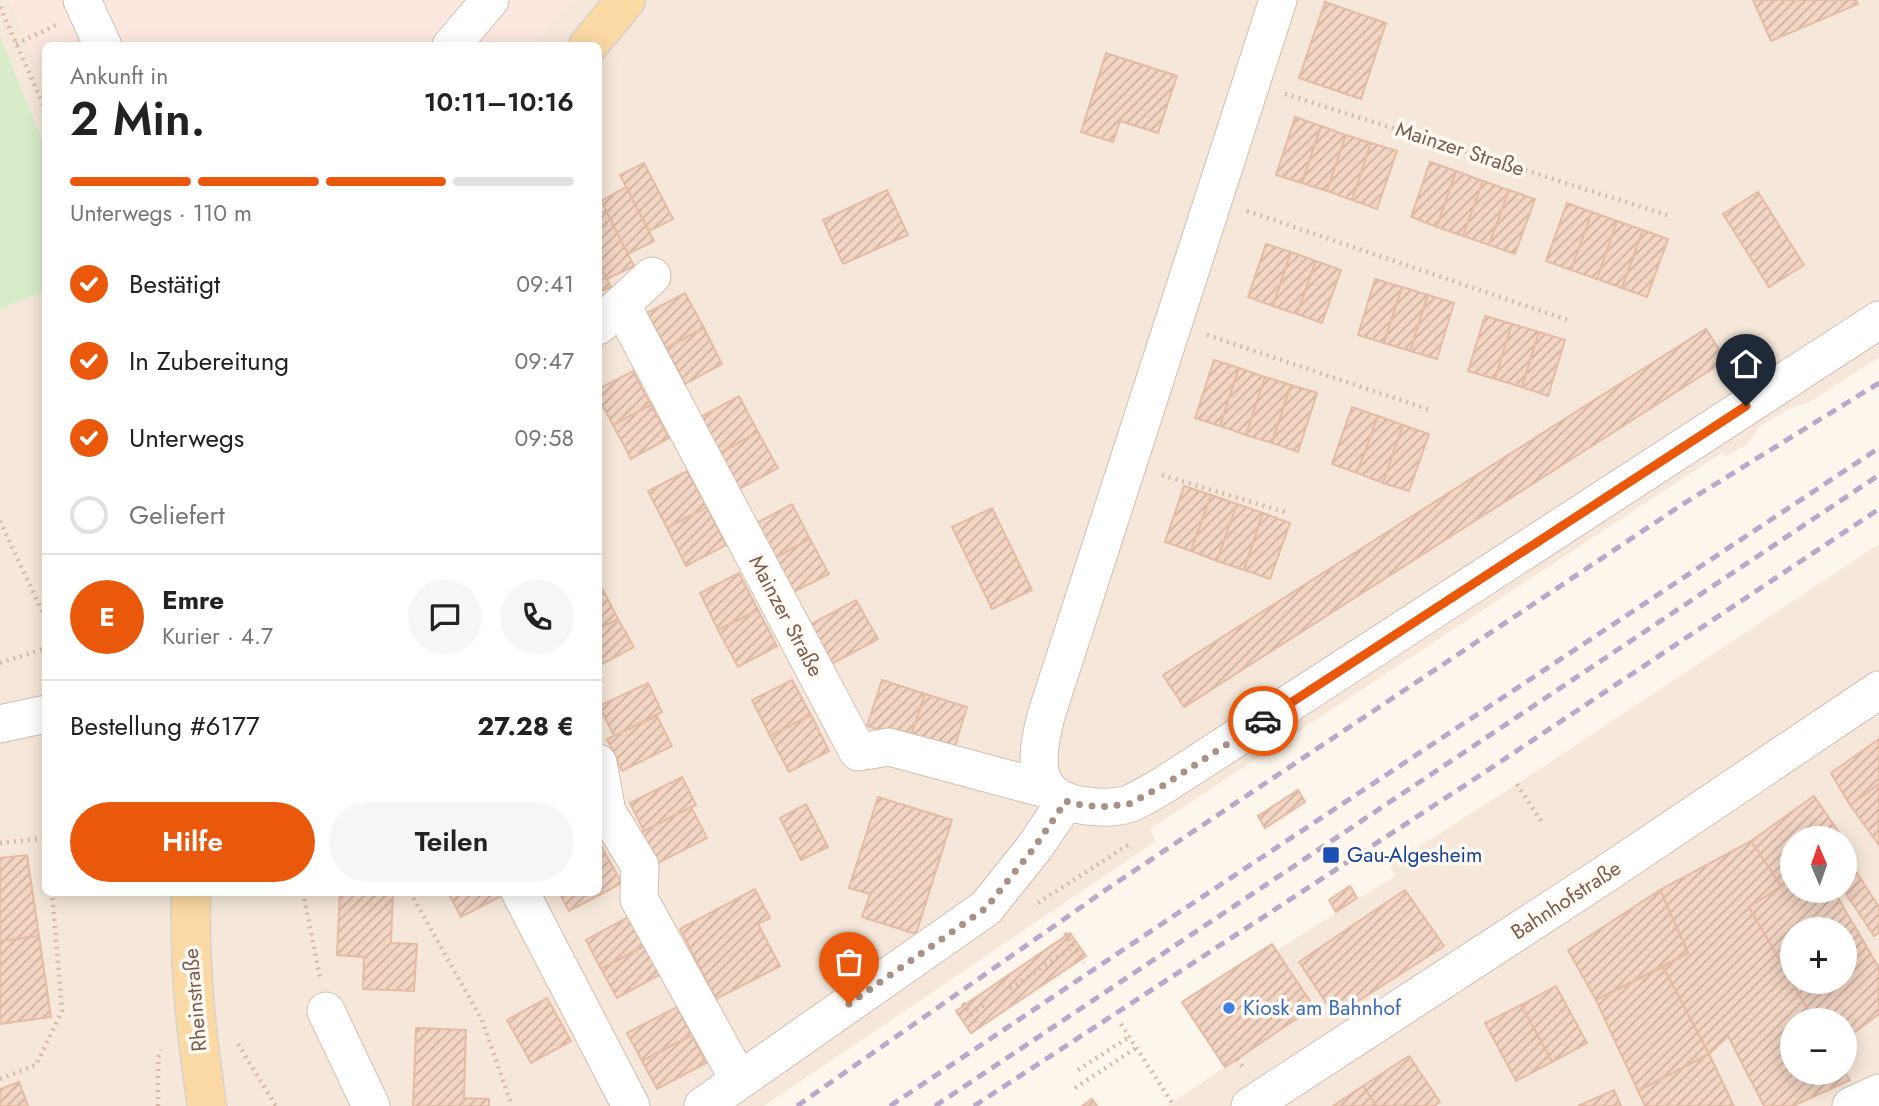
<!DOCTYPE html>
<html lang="de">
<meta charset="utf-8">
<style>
:root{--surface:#fff;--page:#f6f6f6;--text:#222;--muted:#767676;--line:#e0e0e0;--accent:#ea580c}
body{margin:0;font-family:Jost,sans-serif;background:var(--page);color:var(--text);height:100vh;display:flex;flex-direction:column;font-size:26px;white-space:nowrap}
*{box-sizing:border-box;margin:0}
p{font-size:23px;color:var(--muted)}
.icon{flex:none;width:38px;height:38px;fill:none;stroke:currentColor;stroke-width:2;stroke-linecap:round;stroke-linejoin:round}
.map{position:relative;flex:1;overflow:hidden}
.details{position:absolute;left:42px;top:42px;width:560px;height:854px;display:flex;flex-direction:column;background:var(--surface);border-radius:10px;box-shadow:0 4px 18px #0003}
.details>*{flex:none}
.needle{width:46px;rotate:358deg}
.controls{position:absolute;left:1780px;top:826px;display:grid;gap:14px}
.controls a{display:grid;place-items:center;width:77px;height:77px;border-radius:50%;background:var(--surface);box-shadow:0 4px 18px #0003;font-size:35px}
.pin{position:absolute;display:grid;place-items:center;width:60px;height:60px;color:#fff;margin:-72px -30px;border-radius:50% 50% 50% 0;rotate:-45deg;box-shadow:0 0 7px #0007}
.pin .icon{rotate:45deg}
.courier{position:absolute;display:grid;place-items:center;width:70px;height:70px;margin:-35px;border:5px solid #ea580c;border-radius:50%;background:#fff;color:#222;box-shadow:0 2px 9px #0007}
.summary em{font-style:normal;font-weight:600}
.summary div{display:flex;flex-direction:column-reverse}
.summary{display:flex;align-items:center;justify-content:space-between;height:119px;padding:0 28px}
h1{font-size:46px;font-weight:600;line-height:52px}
.bar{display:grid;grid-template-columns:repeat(4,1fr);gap:10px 7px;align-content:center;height:84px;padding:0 28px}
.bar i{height:9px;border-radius:5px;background:var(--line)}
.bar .active{background:var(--accent)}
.bar p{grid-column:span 4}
.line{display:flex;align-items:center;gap:18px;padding:0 28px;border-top:2px solid var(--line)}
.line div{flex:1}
.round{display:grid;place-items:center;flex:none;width:74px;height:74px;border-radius:37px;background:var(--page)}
ol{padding:0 28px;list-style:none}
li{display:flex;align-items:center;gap:21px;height:77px}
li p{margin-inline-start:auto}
li .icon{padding:7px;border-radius:50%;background:var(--accent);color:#fff;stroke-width:4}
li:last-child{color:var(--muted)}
li i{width:38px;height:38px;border:4px solid var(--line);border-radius:50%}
.action{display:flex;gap:14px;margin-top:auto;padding:14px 28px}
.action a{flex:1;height:80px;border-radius:42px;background:var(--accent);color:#fff;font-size:28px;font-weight:600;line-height:80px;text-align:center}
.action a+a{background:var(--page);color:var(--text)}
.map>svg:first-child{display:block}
.residential{fill:#f5e8da;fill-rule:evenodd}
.commercial{fill:#fde8e0}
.pitch{fill:#d8ecc9}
.building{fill:url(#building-hatch);stroke:#e6bba3;stroke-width:2}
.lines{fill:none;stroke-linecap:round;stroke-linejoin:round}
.minor-casing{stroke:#d1beb0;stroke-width:39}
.major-casing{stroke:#dad1cd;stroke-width:41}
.path{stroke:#d9b8a5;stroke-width:4.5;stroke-dasharray:2 5;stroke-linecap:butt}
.minor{stroke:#fff;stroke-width:37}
.major{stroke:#fbd9a5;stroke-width:38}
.rail{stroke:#b9a8c9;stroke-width:5;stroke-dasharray:10 7;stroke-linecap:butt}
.done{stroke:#a89285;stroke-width:7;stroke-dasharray:0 12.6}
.route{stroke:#ea580c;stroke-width:9}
.transit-dot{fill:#1a4fb4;stroke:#fffaf3;stroke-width:2.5}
.shop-dot{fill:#3f7fe0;stroke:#fffaf3;stroke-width:2.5}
.labels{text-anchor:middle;stroke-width:7;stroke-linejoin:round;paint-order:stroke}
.street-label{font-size:21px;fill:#7a5c4d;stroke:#fffaf3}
.transit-label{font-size:21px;fill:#164399;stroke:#fffaf3;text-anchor:start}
.shop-label{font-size:21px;fill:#366cbe;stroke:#fffaf3;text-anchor:start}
</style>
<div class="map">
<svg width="1879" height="1106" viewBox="0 0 1879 1106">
<defs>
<pattern id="building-hatch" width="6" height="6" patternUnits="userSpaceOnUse" patternTransform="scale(1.75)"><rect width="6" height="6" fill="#f3d5c3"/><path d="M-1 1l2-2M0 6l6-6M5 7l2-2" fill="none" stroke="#cab0a1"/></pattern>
</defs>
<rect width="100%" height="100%" fill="#fdf6ec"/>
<!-- residential -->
<g class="residential">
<path d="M0 0H1879V357L1808 403 1788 409 1759 427 1748 444 1726 456 1723 452 1150 829 1156 841 764 1106H0ZM46 46H598V892H46Z"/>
<path d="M1879 544V1106H1167L1314 1007 1277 950 1395 876 1389 866 1517 784ZM1792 838H1844V891H1792ZM1792 929H1844V982H1792ZM1792 1020H1844V1073H1792Z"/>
</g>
<!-- commercial -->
<path class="commercial" d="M9 0H572L533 45 46 46 45 82Z"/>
<!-- pitch -->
<path class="pitch" d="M0 36 45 148V291L0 309Z"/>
<!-- building -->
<g class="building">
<path d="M1753 0H1856L1858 4 1771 41Z"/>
<path d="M1325 2 1386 23 1361 99 1299 78Z"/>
<path d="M1106 53 1177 76 1158 133 1120 121 1113 142 1081 132Z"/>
<path d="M1295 117 1321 126 1302 183 1276 175Z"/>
<path d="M1321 126 1346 135 1327 191 1302 183Z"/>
<path d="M1346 135 1371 143 1352 200 1327 191Z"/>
<path d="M1371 143 1397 151 1377 209 1352 200Z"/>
<path d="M1430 162 1456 171 1437 227 1411 217Z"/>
<path d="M644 163 673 219 649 231 620 175Z"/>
<path d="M1456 171 1483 181 1463 236 1437 227Z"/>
<path d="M1483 181 1509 190 1489 245 1463 236Z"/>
<path d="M626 187 654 241 628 254 601 201Z"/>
<path d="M887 190 908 235 843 264 823 220Z"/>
<path d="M1509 190 1535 199 1515 254 1489 245Z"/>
<path d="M1758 192 1804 265 1769 287 1723 214Z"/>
<path d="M1567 203 1592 212 1571 270 1546 261Z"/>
<path d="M606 211 634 266 607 279 598 262V214Z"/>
<path d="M1592 212 1617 221 1597 279 1571 270Z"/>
<path d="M1617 221 1643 230 1622 288 1597 279Z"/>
<path d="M1643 230 1668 239 1647 297 1622 288Z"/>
<path d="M1266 244 1291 252 1273 306 1248 297Z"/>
<path d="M1291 252 1316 261 1297 314 1273 306Z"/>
<path d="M1316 261 1341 270 1322 323 1297 314Z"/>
<path d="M598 262 611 287 598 293Z"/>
<path d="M1375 279 1402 287 1384 343 1358 335Z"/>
<path d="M1402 287 1428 295 1410 351 1384 343Z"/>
<path d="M685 293 704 328 666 348 647 313Z"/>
<path d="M1428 295 1454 303 1437 359 1410 351Z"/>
<path d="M1485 316 1512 324 1495 379 1468 371Z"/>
<path d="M1512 324 1539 332 1522 387 1495 379Z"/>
<path d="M704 328 722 364 685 384 666 348Z"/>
<path d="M1706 329 1726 360 1184 707 1163 675Z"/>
<path d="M1539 332 1565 340 1548 396 1522 387Z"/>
<path d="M1214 360 1239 368 1220 426 1195 418Z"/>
<path d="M1239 368 1265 377 1246 435 1220 426Z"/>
<path d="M633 371 651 405 613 425 598 397V389Z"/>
<path d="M1265 377 1291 385 1272 443 1246 435Z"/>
<path d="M1291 385 1317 393 1298 452 1272 443Z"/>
<path d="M739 396 758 432 720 453 701 417Z"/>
<path d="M651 405 669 438 631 459 613 425Z"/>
<path d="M1352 407 1378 416 1357 473 1332 464Z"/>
<path d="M1378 416 1403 425 1383 483 1357 473Z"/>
<path d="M1403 425 1429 434 1409 491 1383 483Z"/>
<path d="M758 432 778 468 739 489 720 453Z"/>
<path d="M687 471 707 507 667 528 648 491Z"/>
<path d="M1184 486 1211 495 1191 551 1165 542Z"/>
<path d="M1211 495 1237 504 1217 561 1191 551Z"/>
<path d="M792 504 810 539 771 560 753 525Z"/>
<path d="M1237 504 1263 513 1244 570 1217 561Z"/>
<path d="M707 507 726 545 686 566 667 528Z"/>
<path d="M992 508 1032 590 992 609 952 527Z"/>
<path d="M1263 513 1290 523 1270 579 1244 570Z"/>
<path d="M810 539 829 574 790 594 771 560Z"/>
<path d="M739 573 758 610 718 630 700 593Z"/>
<path d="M603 590 618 619 598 629V593Z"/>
<path d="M856 600 878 639 826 667 804 628Z"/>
<path d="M758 610 777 646 738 667 718 630Z"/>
<path d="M618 619 634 647 598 666V629Z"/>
<path d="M792 680 811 715 770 736 752 700Z"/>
<path d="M882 680 925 694 910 739 867 726Z"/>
<path d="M648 683 662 712 614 736 599 706Z"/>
<path d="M925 694 967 707 953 752 910 739Z"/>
<path d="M811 715 829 751 789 772 770 736Z"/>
<path d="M657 716 672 746 622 771 607 739Z"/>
<path d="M1879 739V784L1850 805 1831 773Z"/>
<path d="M682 777 696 805 644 831 630 803Z"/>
<path d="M1879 784V845L1850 805Z"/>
<path d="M1298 790 1305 802 1265 828 1258 816Z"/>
<path d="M1814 796 1840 834 1837 838H1792V880L1781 886 1751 841Z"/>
<path d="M878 797 952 820 916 934 862 917 870 894 849 888Z"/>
<path d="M806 804 828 847 801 860 780 818Z"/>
<path d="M691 807 707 838 654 865 638 834Z"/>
<path d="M598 840 605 853 598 856Z"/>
<path d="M1751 841 1781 886 1749 907 1814 1020H1792V1073L1844 1071 1850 1080 1793 1106H1764L1728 1036 1709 1054 1663 967 1688 953 1660 890Z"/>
<path d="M605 853 622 883 569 911 559 892H598V856Z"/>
<path d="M27 855 39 936 0 941V858Z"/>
<path d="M1857 873 1879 907V933L1874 936 1844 891V881Z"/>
<path d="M1792 880V891H1834L1879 968V1014L1844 1040V1020H1814L1792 982H1844V929H1792V981L1749 907Z"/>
<path d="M1350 886 1357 898 1336 912 1329 900Z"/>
<path d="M755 889 770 918 758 924 780 966 716 999 680 929Z"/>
<path d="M1405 890 1444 946 1335 1016 1299 962Z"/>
<path d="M1660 890 1688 953 1596 1000 1568 950Z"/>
<path d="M340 892H393L391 943 417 944 414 991 363 989 364 957 337 955Z"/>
<path d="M448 892H499L501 896 461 917Z"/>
<path d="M630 916 646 945 601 969 586 940Z"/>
<path d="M1070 933 1086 956 971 1033 956 1011Z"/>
<path d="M39 936 51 1017 0 1024V941Z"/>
<path d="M1272 944 1314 1007 1225 1067 1182 1002Z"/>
<path d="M646 945 661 974 617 998 601 969Z"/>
<path d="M1663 967 1709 1054 1638 1091 1596 1000Z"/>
<path d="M1556 986 1587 1043 1552 1062 1521 1005Z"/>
<path d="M547 998 571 1041 531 1063 507 1020Z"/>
<path d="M1521 1005 1552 1062 1516 1081 1485 1023Z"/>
<path d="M677 1007 692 1035 642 1061 627 1033Z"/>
<path d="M416 1028 466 1030 464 1098 489 1099V1106H413Z"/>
<path d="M692 1035 706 1063 657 1089 642 1061Z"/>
<path d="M1709 1054 1734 1106H1645L1638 1091Z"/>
<path d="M1409 1056 1440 1102 1434 1106H1376L1363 1086Z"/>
<path d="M19 1082 28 1106H0V1089Z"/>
<path d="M1363 1086 1376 1106H1333Z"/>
<path d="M1614 1090 1621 1106H1578Z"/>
<path d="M1092 1099 1097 1106H1082Z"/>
</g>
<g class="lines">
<!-- minor casing -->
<g class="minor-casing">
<g id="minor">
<path d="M82 0 103 46"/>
<path d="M1278 0 1046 716C1035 759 1030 800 1087 806 1101 808 1117 808 1131 803 1142 798 1153 791 1164 785L1879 320"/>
<path d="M451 46 490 0"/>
<path d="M622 306 858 752 889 747 1049 790"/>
<path d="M598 326 652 276"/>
<path d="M0 724 46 714"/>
<path d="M598 763 607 812 640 866 639 899 739 1080"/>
<path d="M520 892 631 1106"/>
<path d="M326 1011 371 1106"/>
<path d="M703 1106 986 908 1034 848 1066 801"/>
<path d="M1250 1106 1607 873 1879 690"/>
<path d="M1851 1106 1879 1093"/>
</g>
</g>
<!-- major casing -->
<g class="major-casing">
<g id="major">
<path d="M588 46 626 0"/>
<path d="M191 892C189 968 196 1032 207 1106"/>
</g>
</g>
<!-- path -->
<g class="path">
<path d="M0 7 46 111"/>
<path d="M16 44 56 25"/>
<path d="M1285 94 1670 216"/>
<path d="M1247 211 1568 320"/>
<path d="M1207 335 1430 410"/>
<path d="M1162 475 1288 513"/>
<path d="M0 521 46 620"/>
<path d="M0 663 46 648"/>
<path d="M1517 784 1543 824"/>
<path d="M0 843 46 838"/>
<path d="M303 892 320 978"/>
<path d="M410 892 482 1020 512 1106"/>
<path d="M1038 903 1131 843"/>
<path d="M1065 933 1084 963"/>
<path d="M1010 989 1074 946"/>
<path d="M963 1003 980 1030"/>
<path d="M970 1014 987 1003"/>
<path d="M1121 1024 1174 1106"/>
<path d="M238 1044 276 1106"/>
<path d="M1237 1059 1243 1067"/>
<path d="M1078 1070 1129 1037"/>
<path d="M0 1079 36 1065 62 1011 52 892"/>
<path d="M1075 1088 1136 1048"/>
<path d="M158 1106V1058L161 1050"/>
</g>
<!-- minor -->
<use href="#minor" class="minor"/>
<!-- major -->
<use href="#major" class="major"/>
<!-- rail -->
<g class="rail">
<path d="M797 1106 1107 889 1683 504 1879 383"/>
<path d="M890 1106 1196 901 1879 448"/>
<path d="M935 1106 1879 475"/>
<path d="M974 1106 1473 780 1879 509"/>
</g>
</g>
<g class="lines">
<!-- done -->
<path class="done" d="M849 1004 986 908 1034 848 1066 801 1075 804 1101 807 1129 804 1164 785 1263 721"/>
<!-- route -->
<path class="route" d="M1263 721 1746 406"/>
</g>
<!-- markers -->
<rect class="transit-dot" x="1322" y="846" width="18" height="18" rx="3.5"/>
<circle class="shop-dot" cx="1229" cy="1008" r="7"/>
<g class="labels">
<!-- street labels -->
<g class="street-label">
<text transform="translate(1460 149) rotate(18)" y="7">Mainzer Straße</text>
<text transform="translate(786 616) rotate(62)" y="7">Mainzer Straße</text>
<text transform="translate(1566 900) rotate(-33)" y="7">Bahnhofstraße</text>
<text transform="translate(195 1000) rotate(-95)" y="7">Rheinstraße</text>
</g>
<!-- transit labels -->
<g class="transit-label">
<text x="1347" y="862">Gau-Algesheim</text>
</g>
<!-- shop labels -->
<g class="shop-label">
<text x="1243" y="1015">Kiosk am Bahnhof</text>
</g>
</g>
</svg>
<div class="controls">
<a><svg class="needle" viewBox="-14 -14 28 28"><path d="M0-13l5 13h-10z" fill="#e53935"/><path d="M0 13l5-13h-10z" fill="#767676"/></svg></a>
<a>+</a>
<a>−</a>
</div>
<div class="pin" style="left:849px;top:1004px;background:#ea580c"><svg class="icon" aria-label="bag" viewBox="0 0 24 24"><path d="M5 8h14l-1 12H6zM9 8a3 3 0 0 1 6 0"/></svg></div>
<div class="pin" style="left:1746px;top:406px;background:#1f2937"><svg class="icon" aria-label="home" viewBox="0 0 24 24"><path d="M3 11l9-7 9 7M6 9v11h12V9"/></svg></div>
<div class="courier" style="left:1263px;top:721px"><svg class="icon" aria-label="car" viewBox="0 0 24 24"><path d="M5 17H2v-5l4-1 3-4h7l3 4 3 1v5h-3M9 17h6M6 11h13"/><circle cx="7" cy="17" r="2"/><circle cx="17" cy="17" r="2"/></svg></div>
<section class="details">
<div class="summary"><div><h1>2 Min.</h1><p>Ankunft in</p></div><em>10:11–10:16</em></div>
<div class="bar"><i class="active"></i><i class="active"></i><i class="active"></i><i></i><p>Unterwegs · 110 m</p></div>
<ol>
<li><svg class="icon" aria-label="check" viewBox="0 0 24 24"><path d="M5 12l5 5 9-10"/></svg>Bestätigt<p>09:41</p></li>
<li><svg class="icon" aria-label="check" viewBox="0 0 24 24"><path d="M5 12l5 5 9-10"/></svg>In Zubereitung<p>09:47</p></li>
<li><svg class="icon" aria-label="check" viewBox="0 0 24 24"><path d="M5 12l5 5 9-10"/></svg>Unterwegs<p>09:58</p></li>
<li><i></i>Geliefert</li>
</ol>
<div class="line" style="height:126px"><b class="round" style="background:var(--accent);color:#fff">E</b><div><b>Emre</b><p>Kurier · 4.7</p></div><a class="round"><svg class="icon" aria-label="chat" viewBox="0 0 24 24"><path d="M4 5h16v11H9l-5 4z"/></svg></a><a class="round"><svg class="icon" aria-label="phone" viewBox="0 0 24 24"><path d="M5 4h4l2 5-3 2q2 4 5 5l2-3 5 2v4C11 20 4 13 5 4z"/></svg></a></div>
<div class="line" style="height:91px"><div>Bestellung #6177</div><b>27.28 €</b></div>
<div class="action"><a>Hilfe</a><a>Teilen</a></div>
</section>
</div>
